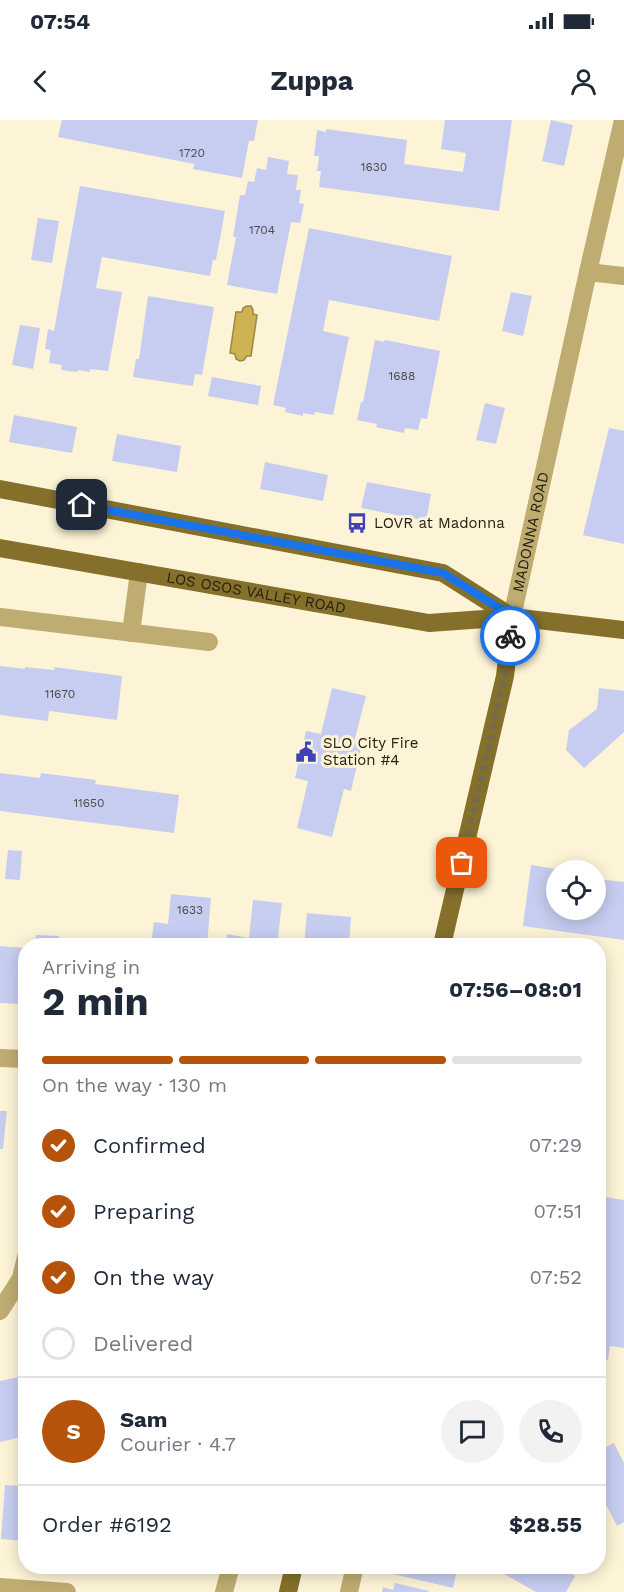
<!DOCTYPE html>
<meta charset="utf-8">
<style>
:root{--surface:#fff;--page:#f2f2f3;--text:#1f2937;--muted:#747a83;--line:#e0e1e3;--accent:#b45309}
body{margin:0;font-family:"Work Sans",sans-serif;background:var(--page);color:var(--text);height:100vh;display:flex;flex-direction:column;font-size:22px;white-space:nowrap}
*{box-sizing:border-box;margin:0}
p{font-size:20px;color:var(--muted)}
.icon{flex:none;width:33px;height:33px;fill:none;stroke:currentColor;stroke-width:2;stroke-linecap:round;stroke-linejoin:round}
.map{position:relative;flex:1;overflow:hidden}
.drawer{position:absolute;left:18px;top:818px;width:588px;height:636px;display:flex;flex-direction:column;background:var(--surface);border-radius:24px;box-shadow:0 3px 15px #0003}
.drawer>*{flex:none}
.fabs{position:absolute;left:546px;top:740px;display:grid;gap:12px}
.fabs a{display:grid;place-items:center;width:60px;height:60px;border-radius:50%;background:var(--surface);box-shadow:0 3px 15px #0003;font-size:30px}
.pin{position:absolute;display:grid;place-items:center;width:51px;height:51px;color:#fff;margin:-26px;border-radius:12px;box-shadow:0 3px 9px #0006}
.courier{position:absolute;display:grid;place-items:center;width:60px;height:60px;margin:-30px;border:4px solid #1a73e8;border-radius:50%;background:#fff;color:#222;box-shadow:0 2px 8px #0007}
.overview em{font-style:normal;font-weight:700}
.overview div{display:flex;flex-direction:column-reverse}
.overview{display:flex;align-items:center;justify-content:space-between;height:102px;padding:0 24px}
h1{font-size:39px;font-weight:700;line-height:45px}
.bar{display:grid;grid-template-columns:repeat(4,1fr);gap:9px 6px;align-content:center;height:72px;padding:0 24px}
.bar i{height:8px;border-radius:4px;background:var(--line)}
.bar .current{background:var(--accent)}
.bar p{grid-column:span 4}
.line{display:flex;align-items:center;gap:15px;padding:0 24px;border-top:2px solid var(--line)}
.line div{flex:1}
.round{display:grid;place-items:center;flex:none;width:63px;height:63px;border-radius:32px;background:var(--page)}
ol{padding:0 24px;list-style:none}
li{display:flex;align-items:center;gap:18px;height:66px}
li p{margin-inline-start:auto}
li .icon{padding:6px;border-radius:50%;background:var(--accent);color:#fff;stroke-width:4}
li:last-child{color:var(--muted)}
li i{width:33px;height:33px;border:3px solid var(--line);border-radius:50%}
.status{display:flex;justify-content:space-between;align-items:center;height:42px;padding:0 30px;background:var(--surface);direction:ltr}
.status svg{height:16px;fill:currentColor}
header{display:flex;justify-content:space-between;align-items:center;height:78px;padding:0 24px;background:var(--surface);font-size:27px;font-weight:700}
.map>svg:first-child{display:block}
.water{fill:#ceb353;stroke:#9b8740;stroke-width:1.5}
.building{fill:#c6cdf0}
.lines{fill:none;stroke-linecap:round;stroke-linejoin:round}
.minor{stroke:#beac71;stroke-width:18}
.major{stroke:#84702b;stroke-width:18}
.done{stroke:#706a57;stroke-width:6;stroke-dasharray:0 10.8}
.route{stroke:#1a73e8;stroke-width:8}
.labels{text-anchor:middle;stroke-width:6;stroke-linejoin:round;paint-order:stroke}
.number-label{font-size:12px;fill:#4c4b4a}
.poi-label{font-size:15px;fill:#242012;stroke:#fdf4d7;text-anchor:start}
.street-label{font-size:15px;fill:#242012;stroke:#fdf4d7}
</style>
<div class="status"><b>07:54</b><svg viewBox="0 0 49 12"><path d="M0 12V9h3v3zM5 12V6h3v6zM10 12V3h3v9zM15 12V0h3v12zM26 1h20v11H26zM47 4h2v5h-2z"/></svg></div>
<header><svg class="icon" aria-label="back" viewBox="0 0 24 24"><path d="M15 5l-7 7 7 7"/></svg>Zuppa<svg class="icon" aria-label="person" viewBox="0 0 24 24"><circle cx="12" cy="8" r="4"/><path d="M4 21q1-7 8-7t8 7"/></svg></header>
<div class="map">
<svg width="624" height="1472" viewBox="0 0 624 1472">
<rect width="100%" height="100%" fill="#fdf4d7"/>
<!-- water -->
<path class="water" d="M247 186H251L253 190V194L257 195 251 236H247L244 240 240 241 236 239 235 234 230 233 236 192H242L243 188Z"/>
<!-- building -->
<g class="building">
<path d="M62 0H258L254 21H249L242 58 193 49 194 44 58 17Z"/>
<path d="M445 0H512L499 91 319 67 321 51H317L319 36H314L317 10 326 12V9L407 20 404 44 463 52 466 33 441 29Z"/>
<path d="M551 0 573 5 564 46 542 41Z"/>
<path d="M268 37 289 41 287 54 298 55 296 70H301L299 83 304 84 300 103 291 102 277 174 227 165 236 117H233L240 75H245L248 61 254 62 257 48 266 50Z"/>
<path d="M80 66 225 91 216 140H213L210 156 102 137 96 168 122 172 108 251 90 249V252L78 250 77 252 61 250 62 245 49 243 51 230 45 229 48 209 54 211Z"/>
<path d="M38 98 59 101 52 143 31 140Z"/>
<path d="M309 108 452 136 439 201 329 180 323 211 349 217 333 295 315 292 314 295 303 293V296L285 292 286 288 273 285Z"/>
<path d="M511 172 532 176 523 216 502 211Z"/>
<path d="M148 176 214 187 202 255 195 254 193 266 133 257 136 239H139Z"/>
<path d="M20 205 40 208 33 249 12 245Z"/>
<path d="M375 220 384 222 385 220 440 231 427 299 421 298 418 310 405 308 404 313 376 307 377 304 357 300 361 282H363Z"/>
<path d="M212 257 261 266 258 285 208 276Z"/>
<path d="M485 283 505 288 496 324 476 320Z"/>
<path d="M14 295 77 307 72 333 9 322Z"/>
<path d="M609 308 624 311V424L583 415Z"/>
<path d="M117 314 181 326 177 352 112 341Z"/>
<path d="M265 342 328 355 323 381 260 369Z"/>
<path d="M367 362 431 374 426 401 361 388Z"/>
<path d="M0 546 25 549V547L54 550V547L122 556 117 600 49 591 48 601 0 595Z"/>
<path d="M332 568 366 576 354 622 362 624 351 671 344 669 332 717 297 708 308 661 295 658 306 611 321 614Z"/>
<path d="M599 568 624 571V612L584 648 566 630 569 610 597 589Z"/>
<path d="M0 653 40 658 41 653 96 660 95 664 179 675 174 713 0 691Z"/>
<path d="M8 730 22 731 20 760 5 759Z"/>
<path d="M531 745 556 749V789H596V759L624 762V820L523 806Z"/>
<path d="M171 774 211 778 207 825H151L154 802 168 804Z"/>
<path d="M253 780 282 783 277 825H226L227 814 249 818Z"/>
<path d="M307 793 351 797 349 825H304Z"/>
<path d="M36 815 59 816 58 825H35Z"/>
<path d="M0 826 26 828V881H21L20 884 0 883Z"/>
<path d="M0 991H7L3 1029H0Z"/>
<path d="M598 1076 624 1080V1228L610 1226 608 1240 598 1239Z"/>
<path d="M19 1257 26 1286V1316L0 1322V1261Z"/>
<path d="M614 1323 624 1343V1402L617 1406 600 1373 598 1374V1331Z"/>
<path d="M5 1365 21 1366 20 1378H26V1421L1 1419Z"/>
<path d="M395 1446H458L453 1468 393 1454Z"/>
<path d="M494 1446H558L575 1456 566 1472H536L493 1448Z"/>
<path d="M395 1463 429 1471V1472H382L383 1467 393 1470Z"/>
</g>
<g class="lines">
<!-- minor -->
<g class="minor">
<path d="M588 152 624 156"/>
<path d="M0 497 209 522"/>
<path id="s1" d="M512 497 588 152 623 0"/>
<path d="M131 513 139 452"/>
<path d="M0 938 26 939"/>
<path d="M0 1191 21 1158 26 1137"/>
<path d="M0 1467 67 1472"/>
<path d="M224 1472 231 1446"/>
<path d="M349 1472 355 1446"/>
</g>
<!-- major -->
<g class="major">
<path d="M0 369 443 453 512 497"/>
<path id="s2" d="M0 428 429 503 512 497 624 510"/>
<path d="M442 825 505 556 512 497"/>
<path d="M288 1472 294 1446"/>
</g>
</g>
<g class="lines">
<!-- done -->
<path class="done" d="M462 743 505 556 510 516"/>
<!-- route -->
<path class="route" d="M82 385 443 453 512 496 510 516"/>
</g>
<!-- icons -->
<defs>
<g id="bus-bare" transform="scale(1.62)"><path d="M-5-6H5V4H4V6H2V4H-2V6H-4V4H-5ZM-3.5-4V0h7V-4ZM-3.5 1.2v1.5H-2V1.2ZM2 1.2v1.5H3.5V1.2Z" fill="#4042b7" stroke="#fdf4d7" stroke-width="2.5" paint-order="stroke"/></g>
<g id="civic-bare" transform="scale(1.62)"><path d="M-.6-6.5H3V-4.5H.6V-3L4-1V1h2V6H-6V1h2V-1L-.6-3ZM-1.2 2.5V6h2.4V2.5Z" fill="#4042b7" stroke="#fdf4d7" stroke-width="2.5" paint-order="stroke"/></g>
</defs>
<g fill-rule="evenodd">
<use href="#bus-bare" x="357" y="403"/>
<use href="#civic-bare" x="306" y="632"/>
</g>
<g class="labels">
<!-- number labels -->
<g class="number-label">
<text x="192" y="37">1720</text>
<text x="374" y="51">1630</text>
<text x="262" y="114">1704</text>
<text x="402" y="260">1688</text>
<text x="60" y="578">11670</text>
<text x="89" y="687">11650</text>
<text x="190" y="794">1633</text>
</g>
<!-- poi labels -->
<g class="poi-label">
<text x="374" y="408">LOVR at Madonna</text>
<text x="323" y="628">SLO City Fire<tspan x="323" dy="17">Station #4</tspan></text>
</g>
<!-- street labels -->
<g class="street-label">
<text dy="5" stroke="none"><textPath href="#s1" startOffset="87">MADONNA ROAD</textPath></text>
<text dy="5" stroke="none"><textPath href="#s2" startOffset="260">LOS OSOS VALLEY ROAD</textPath></text>
</g>
</g>
</svg>
<div class="fabs">
<a><svg class="icon" aria-label="locate" viewBox="0 0 24 24"><circle cx="12" cy="12" r="6"/><path d="M12 2v4M12 18v4M2 12h4M18 12h4"/></svg></a>
</div>
<div class="pin" style="left:462px;top:743px;background:#ea580c"><svg class="icon" aria-label="bag" viewBox="0 0 24 24"><path d="M5 8h14l-1 12H6zM9 8a3 3 0 0 1 6 0"/></svg></div>
<div class="pin" style="left:82px;top:385px;background:#1f2937"><svg class="icon" aria-label="home" viewBox="0 0 24 24"><path d="M3 11l9-7 9 7M6 9v11h12V9"/></svg></div>
<div class="courier" style="left:510px;top:516px"><svg class="icon" aria-label="bike" viewBox="0 0 24 24"><circle cx="6" cy="16" r="4"/><circle cx="18" cy="16" r="4"/><path d="M6 16l4-8h5l3 8M10 8l3 8H6M13 5h3"/></svg></div>
<section class="drawer">
<div class="overview"><div><h1>2 min</h1><p>Arriving in</p></div><em>07:56–08:01</em></div>
<div class="bar"><i class="current"></i><i class="current"></i><i class="current"></i><i></i><p>On the way · 130 m</p></div>
<ol>
<li><svg class="icon" aria-label="check" viewBox="0 0 24 24"><path d="M5 12l5 5 9-10"/></svg>Confirmed<p>07:29</p></li>
<li><svg class="icon" aria-label="check" viewBox="0 0 24 24"><path d="M5 12l5 5 9-10"/></svg>Preparing<p>07:51</p></li>
<li><svg class="icon" aria-label="check" viewBox="0 0 24 24"><path d="M5 12l5 5 9-10"/></svg>On the way<p>07:52</p></li>
<li><i></i>Delivered</li>
</ol>
<div class="line" style="height:108px"><b class="round" style="background:var(--accent);color:#fff">S</b><div><b>Sam</b><p>Courier · 4.7</p></div><a class="round"><svg class="icon" aria-label="chat" viewBox="0 0 24 24"><path d="M4 5h16v11H9l-5 4z"/></svg></a><a class="round"><svg class="icon" aria-label="phone" viewBox="0 0 24 24"><path d="M5 4h4l2 5-3 2q2 4 5 5l2-3 5 2v4C11 20 4 13 5 4z"/></svg></a></div>
<div class="line" style="height:78px"><div>Order #6192</div><b>$28.55</b></div>
</section>
</div>
